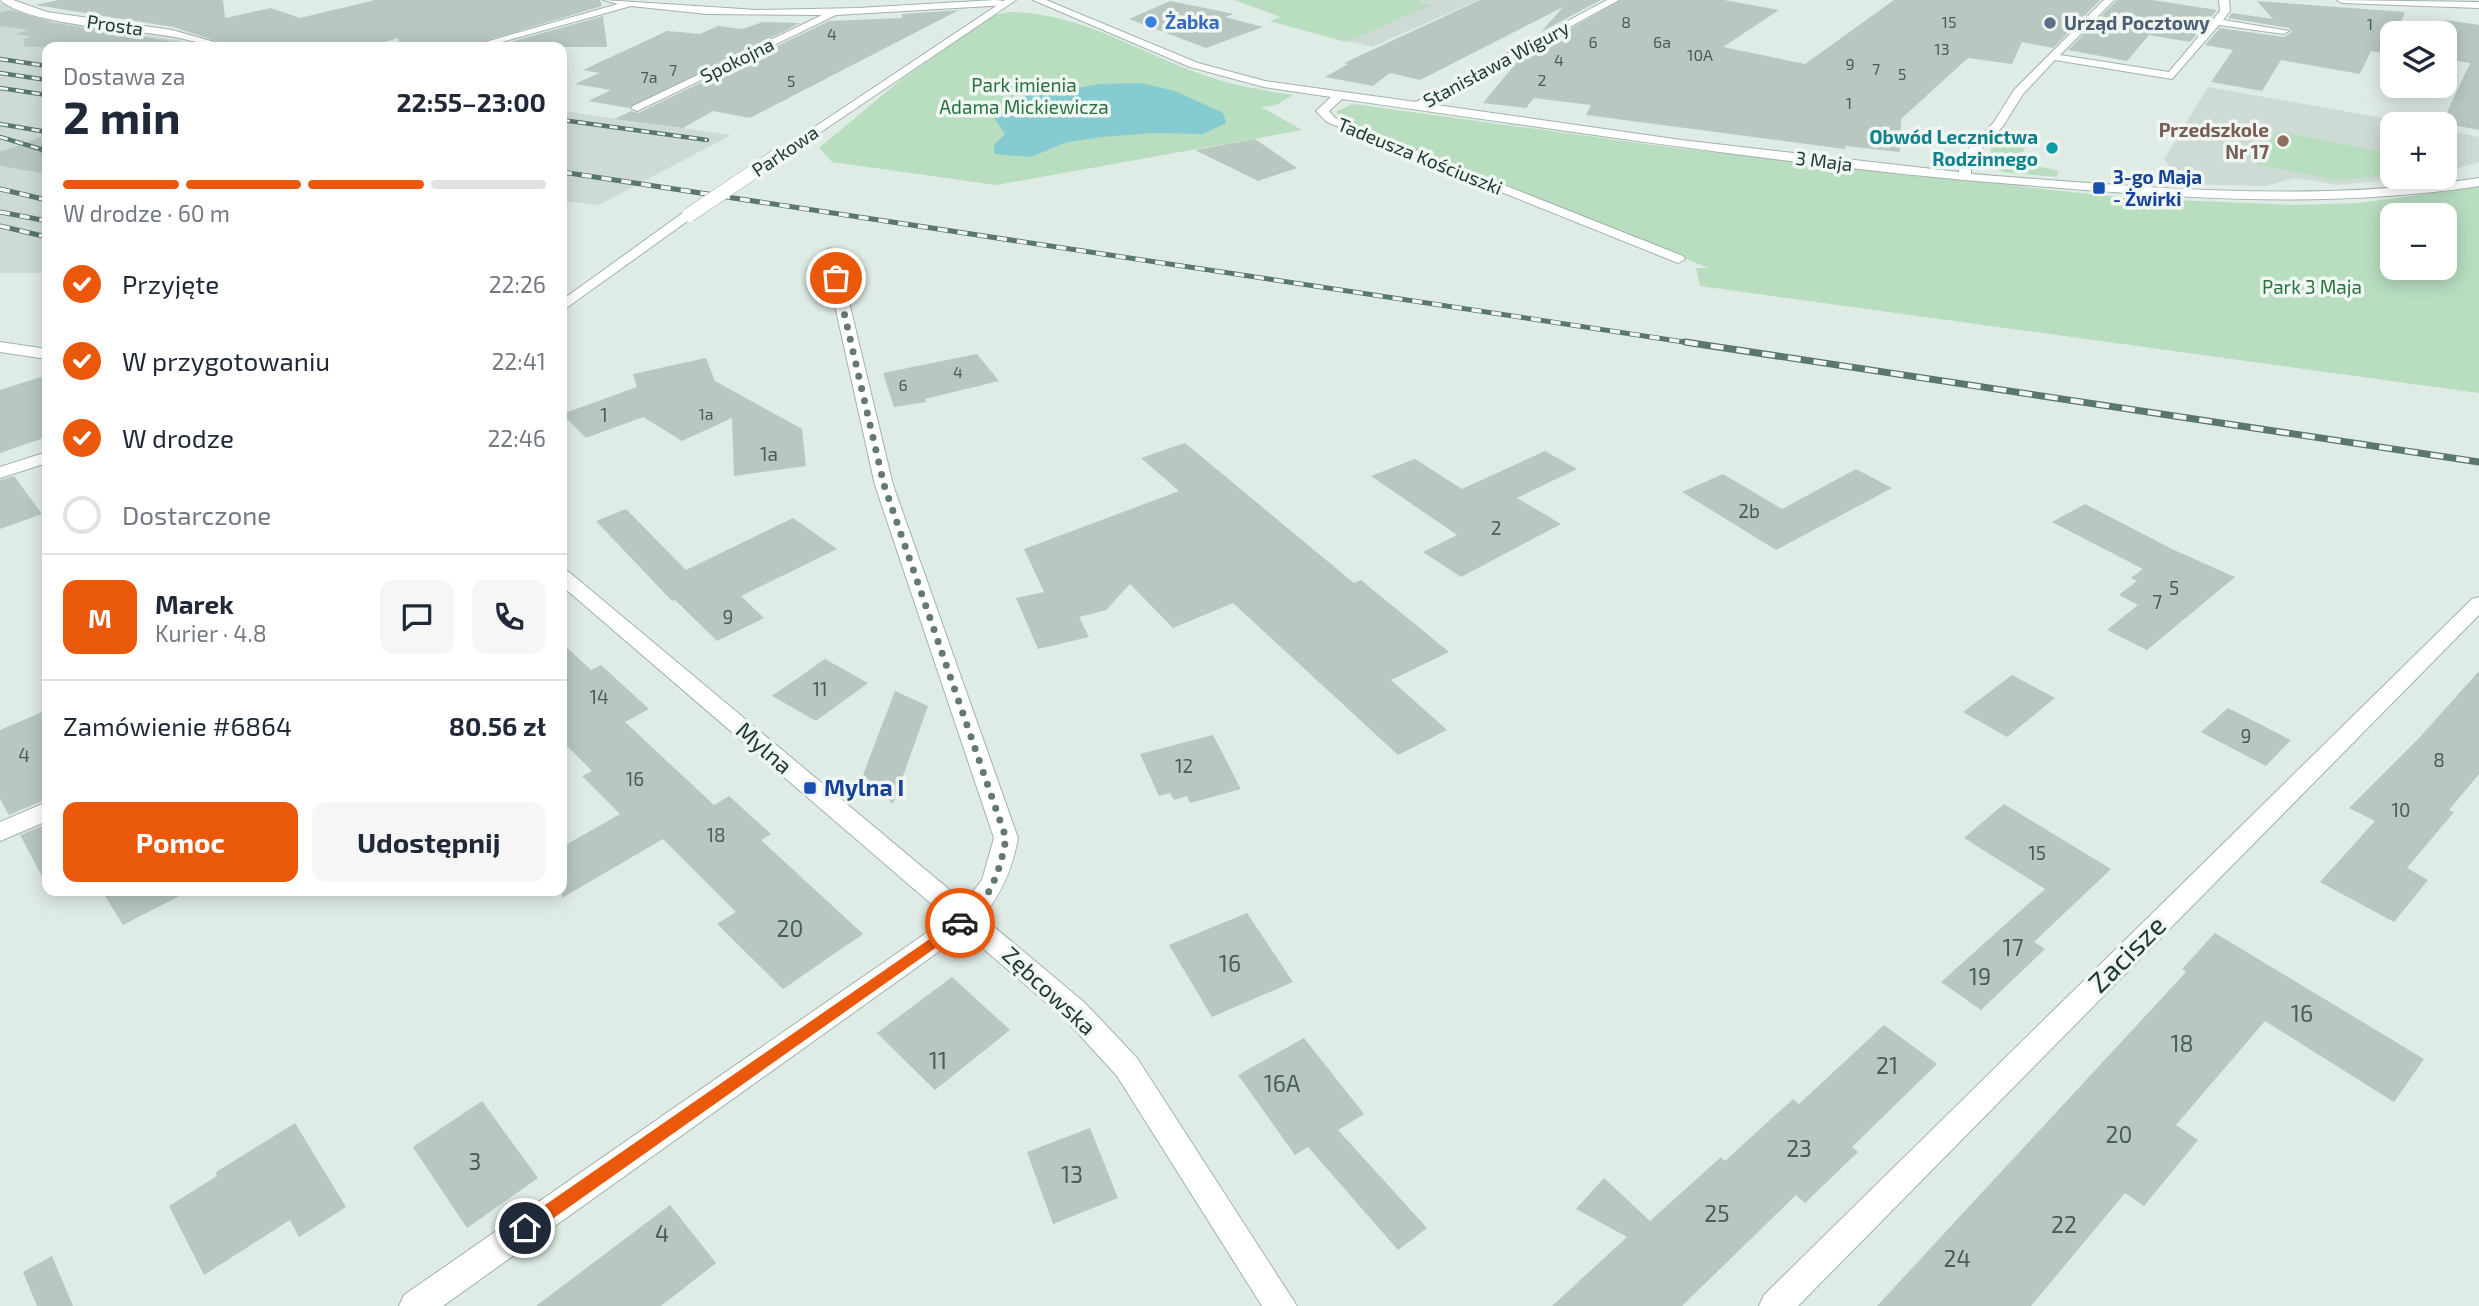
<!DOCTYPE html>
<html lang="pl">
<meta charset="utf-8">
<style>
:root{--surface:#fff;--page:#f6f6f7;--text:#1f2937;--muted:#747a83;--line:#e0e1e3;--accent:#ea580c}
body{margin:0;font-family:"Exo 2",sans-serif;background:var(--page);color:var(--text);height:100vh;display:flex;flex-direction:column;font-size:26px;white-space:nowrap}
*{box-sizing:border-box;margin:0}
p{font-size:23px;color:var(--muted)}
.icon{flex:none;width:38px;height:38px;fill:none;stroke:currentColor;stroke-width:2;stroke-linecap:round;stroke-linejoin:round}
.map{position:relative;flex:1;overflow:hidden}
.sheet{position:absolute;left:42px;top:42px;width:525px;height:854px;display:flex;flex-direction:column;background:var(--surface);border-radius:14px;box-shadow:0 4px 18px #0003}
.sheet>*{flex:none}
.buttons{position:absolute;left:2380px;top:21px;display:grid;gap:14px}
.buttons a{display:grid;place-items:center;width:77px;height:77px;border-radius:14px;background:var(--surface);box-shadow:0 4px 18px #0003;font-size:35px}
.pin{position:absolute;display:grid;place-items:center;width:60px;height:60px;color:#fff;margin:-30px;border:4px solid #fff;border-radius:50%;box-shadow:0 2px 7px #0007}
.courier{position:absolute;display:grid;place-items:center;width:70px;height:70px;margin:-35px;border:5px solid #ea580c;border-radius:50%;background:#fff;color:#222;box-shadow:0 2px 9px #0007}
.head em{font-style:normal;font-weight:700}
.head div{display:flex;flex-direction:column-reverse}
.head{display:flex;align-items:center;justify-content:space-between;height:119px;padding:0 21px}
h1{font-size:46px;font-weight:700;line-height:52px}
.bar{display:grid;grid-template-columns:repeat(4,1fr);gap:10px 7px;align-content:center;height:84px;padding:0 21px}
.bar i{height:9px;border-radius:5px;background:var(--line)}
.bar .active{background:var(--accent)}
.bar p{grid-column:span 4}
.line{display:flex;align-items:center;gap:18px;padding:0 21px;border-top:2px solid var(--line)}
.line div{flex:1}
.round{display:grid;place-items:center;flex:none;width:74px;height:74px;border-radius:14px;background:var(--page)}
ol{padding:0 21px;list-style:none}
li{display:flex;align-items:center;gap:21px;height:77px}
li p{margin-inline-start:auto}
li .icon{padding:7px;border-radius:50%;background:var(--accent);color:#fff;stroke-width:4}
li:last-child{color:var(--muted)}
li i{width:38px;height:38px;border:4px solid var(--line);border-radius:50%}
.cta{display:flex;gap:14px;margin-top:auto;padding:14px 21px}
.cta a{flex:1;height:80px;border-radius:14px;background:var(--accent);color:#fff;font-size:28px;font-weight:700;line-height:80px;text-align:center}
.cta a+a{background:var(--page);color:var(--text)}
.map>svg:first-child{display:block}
.built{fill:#cedbd4}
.green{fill:#b8ddbf;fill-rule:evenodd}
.water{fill:#86cbd1}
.building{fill:#b8c8c1}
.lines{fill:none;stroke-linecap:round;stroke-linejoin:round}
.minor-casing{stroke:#a2b3ac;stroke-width:2}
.tertiary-casing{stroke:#a2b3ac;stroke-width:2}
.minor{fill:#fff;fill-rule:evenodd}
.tertiary{fill:#fff;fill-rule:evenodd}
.rail-far2-casing{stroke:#5a776d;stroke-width:4.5}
.rail-far1-casing{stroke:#5a776d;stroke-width:5}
.rail-casing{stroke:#5a776d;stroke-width:7}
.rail-far2{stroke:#f0f7f3;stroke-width:2.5;stroke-dasharray:8;stroke-linecap:butt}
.rail-far1{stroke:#f0f7f3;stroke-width:3.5;stroke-dasharray:10;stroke-linecap:butt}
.rail{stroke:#f0f7f3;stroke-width:4.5;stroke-dasharray:13;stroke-linecap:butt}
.tertiary-bridge-casing{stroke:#a2b3ac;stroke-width:15;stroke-linecap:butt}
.tertiary-bridge{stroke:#fff;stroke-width:14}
.route{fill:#ea580c}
.done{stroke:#637971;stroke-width:7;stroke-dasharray:0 12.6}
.shop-dot{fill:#3f7fe0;stroke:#f0f7f3;stroke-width:2.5}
.service-dot{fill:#5c6f8a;stroke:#f0f7f3;stroke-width:2.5}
.education-dot{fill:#8d6e63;stroke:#f0f7f3;stroke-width:2.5}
.culture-dot{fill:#0f9aa8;stroke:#f0f7f3;stroke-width:2.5}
.transit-dot{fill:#1a4fb4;stroke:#f0f7f3;stroke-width:2.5}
.labels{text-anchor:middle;stroke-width:7;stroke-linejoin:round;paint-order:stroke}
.far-number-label{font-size:16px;fill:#465e56}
.far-shop-label{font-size:19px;font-weight:bold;fill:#366cbe;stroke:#f0f7f3;text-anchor:start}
.far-service-label{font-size:19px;font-weight:bold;fill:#4e5e75;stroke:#f0f7f3;text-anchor:start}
.far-street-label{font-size:19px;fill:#203b32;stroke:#f0f7f3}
.far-park-label{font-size:19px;fill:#2a7241;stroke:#f0f7f3}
.far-education-label{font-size:19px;font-weight:bold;fill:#785e54;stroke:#f0f7f3;text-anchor:end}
.far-culture-label{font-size:19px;font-weight:bold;fill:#0d838f;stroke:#f0f7f3;text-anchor:end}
.far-transit-label{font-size:19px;font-weight:bold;fill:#164399;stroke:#f0f7f3;text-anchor:start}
.number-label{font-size:19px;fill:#465e56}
.street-label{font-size:23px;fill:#203b32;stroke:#f0f7f3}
.transit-label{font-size:23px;font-weight:bold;fill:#164399;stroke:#f0f7f3;text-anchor:start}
.near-number-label{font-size:23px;fill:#465e56}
.near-street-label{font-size:28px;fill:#203b32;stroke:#f0f7f3}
</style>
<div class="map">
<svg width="2479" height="1306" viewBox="0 0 2479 1306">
<rect width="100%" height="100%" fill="#dfebe5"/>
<!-- built -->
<g class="built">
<path d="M1235 0H1478L1372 47 1270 21 1281 17Z"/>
<path d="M0 3 51 21 182 41 177 43 194 47H47V273H0Z"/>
<path d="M2208 87 2417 124H2392V177H2423L2338 185 2294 178 2266 186 2185 184 2164 159Z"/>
<path d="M562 111 731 135 599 205 562 201Z"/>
<path d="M2445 130 2479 137V162L2445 172Z"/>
</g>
<!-- green -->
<g class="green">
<path d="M1235 0H1422L1418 2 1431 5 1346 42 1270 21 1281 17Z"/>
<path d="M1009 12C1078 12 1135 50 1198 73 1229 85 1260 90 1293 95L1276 105 1261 107 1302 130 996 185 832 162 819 148 902 79 991 16Z"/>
<path d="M1353 104 1675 148 2125 198 2294 205 2359 203 2479 187V393L1700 286 1696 268H1709L1348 124 1336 112ZM2392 215H2445V268H2392Z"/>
<path d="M2277 131 2392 154V175L2336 180 2256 164Z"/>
<path d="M2007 133 2033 138 2016 161 2058 171 2057 177 2002 172 1990 163 1991 147Z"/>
</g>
<!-- water -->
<path class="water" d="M1141 83 1175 91 1223 113 1226 123 1203 134 1153 133 1102 137 1067 142 1031 157 994 154V145L1005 134 991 113 1026 96 1101 84Z"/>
<!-- building -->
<g class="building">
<path d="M59 0H223L225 18 271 8 300 18 375 0H600L602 6 465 47H400L398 38 368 47H235L173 27 35 5Z"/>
<path d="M1480 0H1601L1541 32 1563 7 1420 80 1390 73 1373 86 1325 77 1348 64 1344 63Z"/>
<path d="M1621 0H1724L1779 10 1723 47 1805 64 1894 0H2100L2053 48 2022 42 2012 64 1968 58 1901 119 1900 152 1845 146V149L1586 115 1591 105 1534 98 1526 108 1483 103 1521 57Z"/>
<path d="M2117 0H2152L2217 10 2190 42 2149 35 2127 61 2068 50Z"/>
<path d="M1170 1 1234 14 1225 17 1263 27 1206 48 1129 19Z"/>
<path d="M2257 1 2405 12 2396 33H2392L2387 54 2371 51 2360 74 2281 60 2262 91 2211 82 2233 50 2205 45 2220 28 2284 37 2292 32 2289 28 2228 18 2232 13 2273 19Z"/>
<path d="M11 10 55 23 207 47H25L23 39 32 37 16 34 29 30 0 26V12Z"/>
<path d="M959 10 750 118 713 111 683 128 615 119 631 111 638 113 829 21 902 18V14Z"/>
<path d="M603 16 607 47H493Z"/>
<path d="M2445 20 2479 25V130L2442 123 2470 63 2445 59Z"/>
<path d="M763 22 800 23 629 108 588 101 611 90 575 84 599 73 583 70 667 31 700 34 718 26 742 29Z"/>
<path d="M47 135V174L0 166V152Z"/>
<path d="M1255 139 1297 168 1258 181 1195 150Z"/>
<path d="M977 354 999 381 925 399 926 402 894 407 883 373Z"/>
<path d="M706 358 715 381 802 429 806 466 734 476 732 418 682 441 643 417 586 438 562 414 637 387 633 374Z"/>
<path d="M47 375V437L0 453V390Z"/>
<path d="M1185 443 1354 583 1361 580 1449 652 1391 680 1447 730 1398 755 1233 603 1173 628 1130 584 1106 610 1079 617 1089 637 1038 649 1016 598 1044 592 1024 549 1179 491 1141 458Z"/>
<path d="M1545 451 1577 469 1517 498 1561 524 1461 577 1423 552 1457 535 1371 476 1415 459 1462 489Z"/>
<path d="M1856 469 1892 488 1776 550 1682 492 1723 474 1782 509Z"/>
<path d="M14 476 42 514 0 529V480Z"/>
<path d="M2085 504 2174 550 2235 577 2147 650 2107 630 2138 605 2119 595 2137 581 2131 578 2143 569 2052 522Z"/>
<path d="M626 509 686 570 793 518 837 549 741 596 764 618 717 641 675 600 672 601 596 521Z"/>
<path d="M562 643 591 670 601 665 649 709 625 722 714 805 729 796 771 834 761 840 863 934 783 989 717 924 736 912 663 839 562 898V847L620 814 582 776 592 771 562 741Z"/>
<path d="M825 659 868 683 816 721 772 696Z"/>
<path d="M2479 671V774L2449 810 2454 812 2407 868 2428 880 2394 922 2320 882 2375 821 2349 808 2421 736Z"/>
<path d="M2012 675 2055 698 2007 737 1963 712Z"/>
<path d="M895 691 928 706 893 804 863 775Z"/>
<path d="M2228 708 2291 740 2266 766 2201 732Z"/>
<path d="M47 710V799L9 815 0 799V730Z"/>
<path d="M1213 735 1241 789 1190 803 1187 796 1174 800 1170 793 1159 796 1140 754Z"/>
<path d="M2004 804 2111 869 2034 942 2045 949 1981 1010 1941 982 2045 889 1964 838Z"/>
<path d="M47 824V886L20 835Z"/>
<path d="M102 891H189L123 925Z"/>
<path d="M1247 913 1293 982 1212 1017 1169 945Z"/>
<path d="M2215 933 2424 1059 2394 1102 2265 1021 2176 1125 2198 1140 2144 1206 2125 1193 2031 1306H1877L2186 972 2182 969Z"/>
<path d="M952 977 1010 1030 935 1090 877 1033Z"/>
<path d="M1884 1025 1937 1064 1852 1147 1858 1152 1805 1203 1796 1195 1682 1306H1552L1627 1237 1576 1209 1604 1178 1650 1221 1721 1157 1725 1161 1793 1099 1799 1104Z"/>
<path d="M1304 1038 1364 1114 1338 1130 1427 1228 1398 1250 1308 1147 1295 1155 1238 1075Z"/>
<path d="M482 1101 538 1178 467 1228 413 1147Z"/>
<path d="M295 1123 346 1207 299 1237 290 1220 204 1275 169 1206 217 1176 216 1172Z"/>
<path d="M1090 1128 1118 1198 1053 1224 1027 1152Z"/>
<path d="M670 1205 716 1263 661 1306H536Z"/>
<path d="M52 1256 73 1306H37L23 1272Z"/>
</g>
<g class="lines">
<!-- minor casing -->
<g class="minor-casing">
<g id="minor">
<path d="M0 0H13L47 12 172 30 232 47C210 48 190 39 168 36 128 29 29 25 0 0Z"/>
<path d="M603 0 757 10 858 8 995 0 1012 2 1007 5 836 15 637 111 631 108 633 106 822 15 707 14 631 6 484 47H468L618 4Z"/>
<path d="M1033 0H1046L1198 63 1265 81 1416 102 1607 0H1619L1429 104 1681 140 1959 172V159L1994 122 2014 90 2104 0H2114L2060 55 2169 72 2220 11 2219 0H2229L2230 11 2223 20 2289 31 2284 34 2219 25 2172 79 2055 60 2023 94 2003 126 1971 160V174C2140 187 2311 204 2479 178V186C2336 208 2192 199 2049 187 1812 169 1575 132 1342 99L1329 111 1335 118 1683 256 1685 259 1678 263 1327 122 1316 111 1331 97 1264 87 1190 67Z"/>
<path d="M2337 0 2479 2V8L2342 3Z"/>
<path d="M830 248 837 252 893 485 1018 838C1012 872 999 899 976 925L443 1306H399L404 1295 958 911 982 880 994 838 875 485 823 252Z"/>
<path d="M0 342 47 349V359L0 352Z"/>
<path d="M47 452V463L0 478V467Z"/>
<path d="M2479 597V615L1798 1306H1759L1764 1295 2472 599Z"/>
<path d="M47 802V821L0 841V822Z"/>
</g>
</g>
<!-- tertiary casing -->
<g class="tertiary-casing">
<g id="tertiary">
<path d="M1005 0H1016L781 159 771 156Z"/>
<path d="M684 212 696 215 562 311V300Z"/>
<path d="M562 570 569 572 1084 1002 1137 1058 1297 1306H1262L1117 1076 1064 1018 562 586Z"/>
</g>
</g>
<!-- minor -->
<use href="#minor" class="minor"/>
<!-- tertiary -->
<use href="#tertiary" class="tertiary"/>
<!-- rail-far2 casing -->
<g class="rail-far2-casing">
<g id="rail-far2">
<path d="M0 59 47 66"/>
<path d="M0 73 47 80"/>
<path d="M0 88 47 95"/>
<path d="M562 120 707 140"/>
<path d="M0 124 47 132"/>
<path d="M0 137 47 151"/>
</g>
</g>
<!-- rail-far1 casing -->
<g class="rail-far1-casing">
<g id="rail-far1">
<path d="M42 150 47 151"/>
<path d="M562 172 1697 344"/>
<path d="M0 189 47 200"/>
<path d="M0 212 47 221"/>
<path d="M0 226 47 237"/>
</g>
</g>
<!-- rail casing -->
<g class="rail-casing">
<path id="rail" d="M1685 342 2479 462"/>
</g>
<!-- rail-far2 -->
<use href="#rail-far2" class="rail-far2"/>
<!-- rail-far1 -->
<use href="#rail-far1" class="rail-far1"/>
<!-- rail -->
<use href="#rail" class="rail"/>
<!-- tertiary-bridge casing -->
<g class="tertiary-bridge-casing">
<path id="tertiary-bridge" d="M689 215 777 156"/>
</g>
<!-- tertiary-bridge -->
<use href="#tertiary-bridge" class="tertiary-bridge"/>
</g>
<!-- route -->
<path class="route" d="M960 918 965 919V927L531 1234H519L517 1228 519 1223Z"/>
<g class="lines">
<!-- done -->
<path class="done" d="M836 278 884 485 1006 838C1000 872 990 902 960 923"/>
</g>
<!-- markers -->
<circle class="shop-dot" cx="1151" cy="22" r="7"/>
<circle class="service-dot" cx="2050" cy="23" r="7"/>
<circle class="education-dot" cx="2283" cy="141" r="7"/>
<circle class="culture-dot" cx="2052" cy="148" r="7"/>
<g class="transit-dot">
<rect x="2092" y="181" width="14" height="14" rx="3.5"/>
<rect x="803" y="781" width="14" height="14" rx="3.5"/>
</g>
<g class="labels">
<!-- far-number labels -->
<g class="far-number-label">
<text x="1626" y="28">8</text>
<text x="1949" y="28">15</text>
<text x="2370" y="30">1</text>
<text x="832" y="40">4</text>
<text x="1593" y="48">6</text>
<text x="1662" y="48">6a</text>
<text x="1942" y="55">13</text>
<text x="1700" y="61">10A</text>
<text x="1559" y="66">4</text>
<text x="1850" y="70">9</text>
<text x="1876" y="75">7</text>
<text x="673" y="76">7</text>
<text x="1902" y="80">5</text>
<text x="649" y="83">7a</text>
<text x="1542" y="86">2</text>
<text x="791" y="87">5</text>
<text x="1849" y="109">1</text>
<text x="958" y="378">4</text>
<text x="903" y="391">6</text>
<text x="706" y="420">1a</text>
</g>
<!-- far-shop labels -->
<g class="far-shop-label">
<text x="1165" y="29">Żabka</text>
</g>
<!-- far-service labels -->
<g class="far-service-label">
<text x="2064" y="30">Urząd Pocztowy</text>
</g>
<!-- far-street labels -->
<g class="far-street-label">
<text transform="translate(115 25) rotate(8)" y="7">Prosta</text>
<text transform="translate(737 60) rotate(-26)" y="7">Spokojna</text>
<text transform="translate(1496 64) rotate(-28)" y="7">Stanisława Wigury</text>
<text transform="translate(785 151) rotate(-34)" y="7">Parkowa</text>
<text transform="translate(1420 156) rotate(22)" y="7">Tadeusza Kościuszki</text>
<text transform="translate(1824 161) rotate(7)" y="7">3 Maja</text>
</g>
<!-- far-park labels -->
<g class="far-park-label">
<text x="1024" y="92">Park imienia<tspan x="1024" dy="22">Adama Mickiewicza</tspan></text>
<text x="2312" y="294">Park 3 Maja</text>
</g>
<!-- far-education labels -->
<g class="far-education-label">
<text x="2269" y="137">Przedszkole<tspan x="2269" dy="22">Nr 17</tspan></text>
</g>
<!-- far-culture labels -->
<g class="far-culture-label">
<text x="2038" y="144">Obwód Lecznictwa<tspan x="2038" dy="22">Rodzinnego</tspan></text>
</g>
<!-- far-transit labels -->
<g class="far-transit-label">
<text x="2113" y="184">3-go Maja<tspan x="2113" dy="22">- Żwirki</tspan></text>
</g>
<!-- number labels -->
<g class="number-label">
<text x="604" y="422">1</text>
<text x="769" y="461">1a</text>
<text x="1749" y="518">2b</text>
<text x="1496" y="535">2</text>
<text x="2174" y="595">5</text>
<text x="2157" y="609">7</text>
<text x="728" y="624">9</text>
<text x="820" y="696">11</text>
<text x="599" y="704">14</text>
<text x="2246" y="743">9</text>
<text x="24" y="762">4</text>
<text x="2439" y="767">8</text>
<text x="1184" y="773">12</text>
<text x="635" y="786">16</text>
<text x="2401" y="817">10</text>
<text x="716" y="842">18</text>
<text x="2037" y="860">15</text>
</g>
<!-- street labels -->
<g class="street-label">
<text transform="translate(764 748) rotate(41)" y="8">Mylna</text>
<text transform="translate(1049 991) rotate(43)" y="8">Zębcowska</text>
</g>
<!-- transit labels -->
<g class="transit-label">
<text x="824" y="796">Mylna I</text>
</g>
<!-- near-number labels -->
<g class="near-number-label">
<text x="790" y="937">20</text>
<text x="2013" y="956">17</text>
<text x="1230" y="972">16</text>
<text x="1980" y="985">19</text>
<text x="2302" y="1022">16</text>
<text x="2182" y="1052">18</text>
<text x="938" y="1069">11</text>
<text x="1887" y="1074">21</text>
<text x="1282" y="1092">16A</text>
<text x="2119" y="1143">20</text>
<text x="1799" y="1157">23</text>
<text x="475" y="1170">3</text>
<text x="1072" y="1183">13</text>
<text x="1717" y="1222">25</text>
<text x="2064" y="1233">22</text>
<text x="662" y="1242">4</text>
<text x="1957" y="1267">24</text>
</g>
<!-- near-street labels -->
<g class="near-street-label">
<text transform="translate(2127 954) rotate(-45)" y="10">Zacisze</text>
</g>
</g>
</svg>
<div class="buttons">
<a><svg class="icon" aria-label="layers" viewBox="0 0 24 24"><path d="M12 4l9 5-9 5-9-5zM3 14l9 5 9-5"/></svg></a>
<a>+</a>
<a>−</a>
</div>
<div class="pin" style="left:836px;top:278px;background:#ea580c"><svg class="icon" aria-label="bag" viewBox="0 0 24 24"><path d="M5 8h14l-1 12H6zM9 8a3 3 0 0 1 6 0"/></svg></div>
<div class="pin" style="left:525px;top:1228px;background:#1f2937"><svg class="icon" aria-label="home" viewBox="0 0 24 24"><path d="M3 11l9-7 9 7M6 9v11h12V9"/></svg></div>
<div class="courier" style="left:960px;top:923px"><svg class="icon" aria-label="car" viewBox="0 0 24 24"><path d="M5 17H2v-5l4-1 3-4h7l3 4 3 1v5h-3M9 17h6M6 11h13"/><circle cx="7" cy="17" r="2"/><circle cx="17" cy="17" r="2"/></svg></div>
<section class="sheet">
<div class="head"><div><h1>2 min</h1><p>Dostawa za</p></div><em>22:55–23:00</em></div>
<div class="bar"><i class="active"></i><i class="active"></i><i class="active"></i><i></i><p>W drodze · 60 m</p></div>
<ol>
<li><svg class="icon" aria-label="check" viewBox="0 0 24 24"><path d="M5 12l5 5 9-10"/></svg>Przyjęte<p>22:26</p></li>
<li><svg class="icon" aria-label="check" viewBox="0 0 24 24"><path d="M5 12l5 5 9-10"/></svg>W przygotowaniu<p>22:41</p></li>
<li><svg class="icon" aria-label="check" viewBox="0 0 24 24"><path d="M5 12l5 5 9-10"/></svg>W drodze<p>22:46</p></li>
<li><i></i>Dostarczone</li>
</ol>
<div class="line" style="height:126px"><b class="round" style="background:var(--accent);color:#fff">M</b><div><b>Marek</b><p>Kurier · 4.8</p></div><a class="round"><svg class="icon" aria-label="chat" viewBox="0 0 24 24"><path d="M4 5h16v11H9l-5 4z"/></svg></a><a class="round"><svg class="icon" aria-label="phone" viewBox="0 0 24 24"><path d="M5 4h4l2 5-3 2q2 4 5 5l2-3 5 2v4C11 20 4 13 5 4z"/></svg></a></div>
<div class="line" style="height:91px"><div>Zamówienie #6864</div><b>80.56 zł</b></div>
<div class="cta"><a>Pomoc</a><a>Udostępnij</a></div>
</section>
</div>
